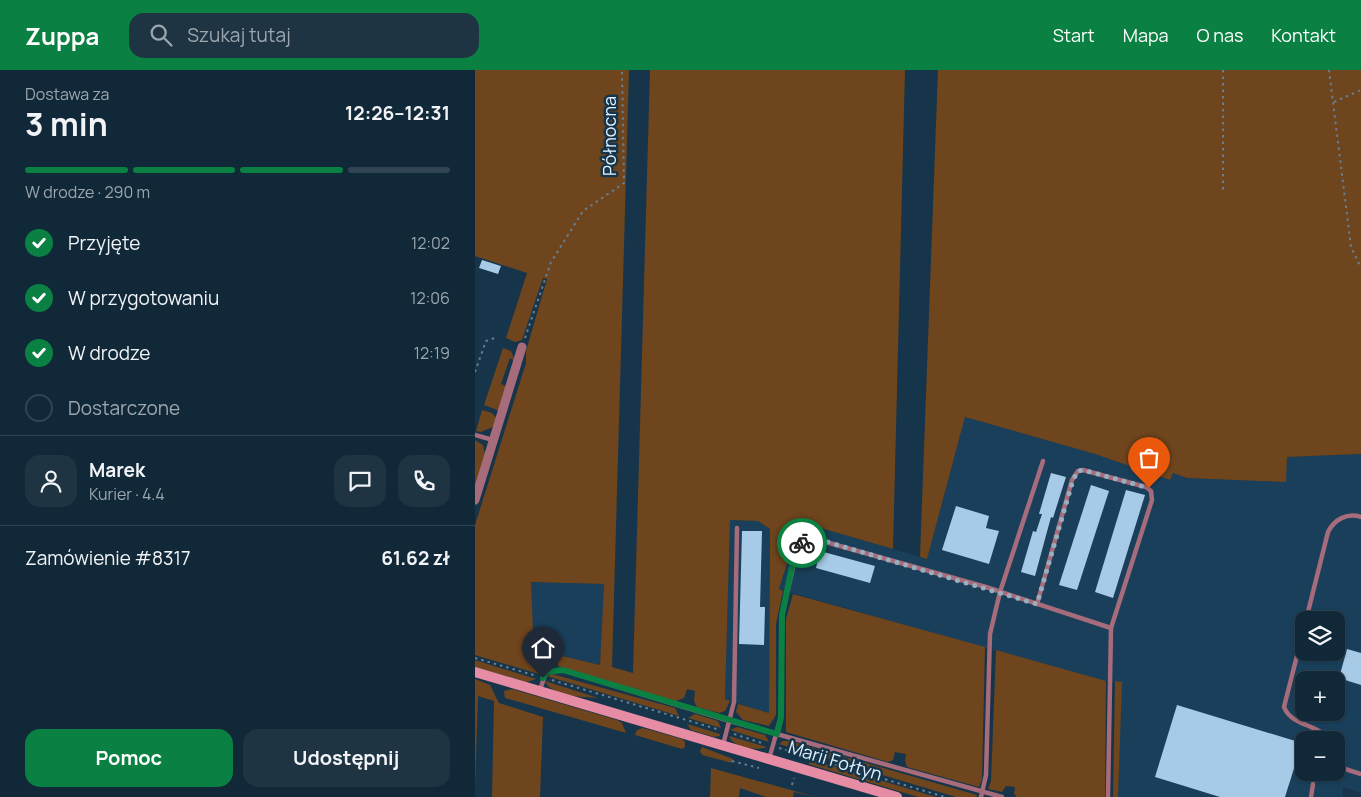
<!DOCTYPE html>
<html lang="pl">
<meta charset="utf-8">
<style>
:root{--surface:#102838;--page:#1e3443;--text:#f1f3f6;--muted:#9ca6ae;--line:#304453;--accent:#0b8043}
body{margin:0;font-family:Manrope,sans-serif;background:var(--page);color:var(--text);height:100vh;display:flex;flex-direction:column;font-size:19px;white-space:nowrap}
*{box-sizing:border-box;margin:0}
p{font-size:16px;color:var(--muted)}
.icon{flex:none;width:28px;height:28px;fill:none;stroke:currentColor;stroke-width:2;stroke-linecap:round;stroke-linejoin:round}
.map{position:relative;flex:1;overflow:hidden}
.sheet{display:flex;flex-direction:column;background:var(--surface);width:475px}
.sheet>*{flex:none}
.buttons{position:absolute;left:820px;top:541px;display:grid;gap:10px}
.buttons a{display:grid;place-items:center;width:50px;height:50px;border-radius:10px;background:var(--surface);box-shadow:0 1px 4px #0004,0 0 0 1px var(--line);font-size:25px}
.pin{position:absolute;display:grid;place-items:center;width:42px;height:42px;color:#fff;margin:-51px -21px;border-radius:50% 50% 50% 0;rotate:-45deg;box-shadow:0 0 5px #0007}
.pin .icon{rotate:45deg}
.courier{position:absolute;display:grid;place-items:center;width:50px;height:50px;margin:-25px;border:4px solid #0b8043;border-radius:50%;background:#fff;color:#222;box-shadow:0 1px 6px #0007}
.head em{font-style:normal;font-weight:700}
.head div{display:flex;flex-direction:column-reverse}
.head{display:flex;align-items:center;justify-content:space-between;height:85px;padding:0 25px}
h1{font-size:32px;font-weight:700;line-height:38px}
.bar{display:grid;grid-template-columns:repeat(4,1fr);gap:8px 5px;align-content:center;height:60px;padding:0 25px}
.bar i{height:6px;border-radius:4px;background:var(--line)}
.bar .on{background:var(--accent)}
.bar p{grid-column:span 4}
.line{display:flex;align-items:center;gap:12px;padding:0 25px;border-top:1px solid var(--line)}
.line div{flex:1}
.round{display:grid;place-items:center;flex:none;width:52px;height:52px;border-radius:15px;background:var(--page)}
ol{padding:0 25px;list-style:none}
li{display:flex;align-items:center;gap:15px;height:55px}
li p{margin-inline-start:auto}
li .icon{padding:5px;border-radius:50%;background:var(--accent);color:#fff;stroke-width:4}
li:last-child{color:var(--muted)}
li i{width:28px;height:28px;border:2px solid var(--line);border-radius:50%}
.cta{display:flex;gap:10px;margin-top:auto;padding:10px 25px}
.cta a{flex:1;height:58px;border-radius:15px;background:var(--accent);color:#fff;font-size:20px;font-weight:700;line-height:58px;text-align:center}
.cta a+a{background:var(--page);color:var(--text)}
header{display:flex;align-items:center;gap:30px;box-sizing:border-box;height:70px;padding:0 25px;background:var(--accent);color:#fff}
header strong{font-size:24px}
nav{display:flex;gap:28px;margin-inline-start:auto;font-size:18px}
.search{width:350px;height:45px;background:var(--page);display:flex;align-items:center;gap:12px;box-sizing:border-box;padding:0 18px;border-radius:15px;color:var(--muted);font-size:19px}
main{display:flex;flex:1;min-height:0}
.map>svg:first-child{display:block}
.built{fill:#193f5a;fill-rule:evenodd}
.green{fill:#6e451d}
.building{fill:#a7cae6}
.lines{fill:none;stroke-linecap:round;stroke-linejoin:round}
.path{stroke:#667f92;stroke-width:2;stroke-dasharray:2.5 4;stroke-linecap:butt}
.lane{stroke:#a66c7b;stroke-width:4.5}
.street{stroke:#a66c7b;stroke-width:9}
.secondary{stroke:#e78ca5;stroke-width:10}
.done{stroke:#99afc0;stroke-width:5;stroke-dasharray:0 9}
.route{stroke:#0b8043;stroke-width:6}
.labels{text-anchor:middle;stroke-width:5;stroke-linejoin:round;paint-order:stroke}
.street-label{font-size:18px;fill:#dff0ff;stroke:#16354b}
</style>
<header>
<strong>Zuppa</strong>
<div class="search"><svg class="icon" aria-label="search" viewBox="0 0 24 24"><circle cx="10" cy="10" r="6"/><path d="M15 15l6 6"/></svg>Szukaj tutaj</div>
<nav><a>Start</a><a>Mapa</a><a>O nas</a><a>Kontakt</a></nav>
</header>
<main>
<section class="sheet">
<div class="head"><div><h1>3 min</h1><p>Dostawa za</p></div><em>12:26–12:31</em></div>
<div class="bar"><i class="on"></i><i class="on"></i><i class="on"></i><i></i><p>W drodze · 290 m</p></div>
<ol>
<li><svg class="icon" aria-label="check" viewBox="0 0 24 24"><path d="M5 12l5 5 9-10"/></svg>Przyjęte<p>12:02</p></li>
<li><svg class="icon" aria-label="check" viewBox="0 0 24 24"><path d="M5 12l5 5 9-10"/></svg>W przygotowaniu<p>12:06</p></li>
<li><svg class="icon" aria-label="check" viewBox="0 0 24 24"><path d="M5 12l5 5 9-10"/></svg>W drodze<p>12:19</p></li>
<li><i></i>Dostarczone</li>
</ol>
<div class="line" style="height:90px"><a class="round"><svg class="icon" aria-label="person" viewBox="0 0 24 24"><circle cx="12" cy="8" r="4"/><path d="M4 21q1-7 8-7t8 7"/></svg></a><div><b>Marek</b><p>Kurier · 4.4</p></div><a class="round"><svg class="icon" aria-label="chat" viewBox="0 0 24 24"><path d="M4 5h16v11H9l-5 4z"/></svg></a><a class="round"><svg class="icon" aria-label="phone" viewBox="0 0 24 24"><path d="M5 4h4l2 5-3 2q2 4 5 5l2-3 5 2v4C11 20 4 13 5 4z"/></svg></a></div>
<div class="line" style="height:65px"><div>Zamówienie #8317</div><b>61.62 zł</b></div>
<div class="cta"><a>Pomoc</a><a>Udostępnij</a></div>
</section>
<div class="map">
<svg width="886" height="727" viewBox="0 0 886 727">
<rect width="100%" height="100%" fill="#16354b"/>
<!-- built -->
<g class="built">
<path d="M490 347 620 384 695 410 698 403 713 408 811 412V387L886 384V723L868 717V727H643L646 612 625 611 304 519 325 452 452 489ZM829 550H861V582H829ZM829 610H861V642H829ZM829 670H861V702H829Z"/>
<path d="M255 450 283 451 295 459 294 643 250 630Z"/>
<path d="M55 512 129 514 125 595 83 585 59 588Z"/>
</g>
<!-- green -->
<g class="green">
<path d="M0 0H154L137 597 158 603 175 0H430L418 479 325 452 304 519 308 521 301 554V645L294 656 268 650 261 642 263 634 294 643 295 459 283 451 255 450 250 629 255 631 250 641 244 643 222 637 219 631 220 621 212 619 209 628 201 631 83 596V585L125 595 129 514 56 512 59 588 64 604 0 585V455L51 293V281L72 209 68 208 47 270 40 272 31 268 52 203 0 186Z"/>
<path d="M463 0H886V384L812 387 811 412 712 408 698 403 695 410 620 384 490 347 452 489 445 487Z"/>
<path d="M28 278 36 281 40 291 35 288 26 314 33 317 25 341 9 335Z"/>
<path d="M7 340 17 343 23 350 20 356 6 362 1 361Z"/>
<path d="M0 370 8 375 10 385 0 418Z"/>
<path d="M318 524 510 577 507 709 504 717 432 697 430 691 431 684 420 682 418 690 413 692 311 662V549Z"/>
<path d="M521 580 631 611 630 727H542L539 724 540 717 531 716 527 722 513 719 516 711Z"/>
<path d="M0 590 61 609 52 612 0 597Z"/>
<path d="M77 604 200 638 204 646 72 606Z"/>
<path d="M0 609 15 615 24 633 68 647 65 727H17L19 631 3 626 0 717Z"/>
<path d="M70 611 117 626 123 628C109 627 75 626 70 611Z"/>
<path d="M640 611 647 612 643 727H638Z"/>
<path d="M37 619 142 650 147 653 151 663 30 628 29 621Z"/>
<path d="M220 644 243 651 246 658 213 648Z"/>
<path d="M212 654 245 664V666L239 667 216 660Z"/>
<path d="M262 657 290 665 294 672 255 660Z"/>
<path d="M168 658 207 669 210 672V677L207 679 160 665 162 660Z"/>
<path d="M254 666 292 677C282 681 258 678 254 666Z"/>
<path d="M308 671H315L502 725 501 727H481L304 674Z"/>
<path d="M227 677 258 689 257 693 227 685 225 681Z"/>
<path d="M338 690 461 727H443L333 694Z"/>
<path d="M236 698 341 727 319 722 318 727H291L265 718 264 727H235Z"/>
</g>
<!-- building -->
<g class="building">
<path d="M7 190 26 196 23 204 4 198Z"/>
<path d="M576 403 591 407 578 448 576 447 560 506 546 502 558 461 561 462 567 444H564Z"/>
<path d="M616 415 634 421 602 520 584 515Z"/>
<path d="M651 420 670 425 638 528 620 522Z"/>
<path d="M481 436 514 446 511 458 524 461 514 494 467 480Z"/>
<path d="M267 461H287L285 537H290L289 575 264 574Z"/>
<path d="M345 481 400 496 395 513 341 498Z"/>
<path d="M872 579 886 583V615L864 608Z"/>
<path d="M702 635 827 673 810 727H745L680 707Z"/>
</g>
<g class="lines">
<!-- path -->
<g class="path">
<path d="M748 0V120"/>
<path d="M854 0 876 177 886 198"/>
<path d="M859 32 886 20"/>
<path d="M50 268 76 192 108 141 149 113 147 0"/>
<path d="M0 302 11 271 20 268"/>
<path d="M0 588 62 606"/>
<path d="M77 610 245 660"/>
<path d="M259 664 290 674"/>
<path d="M304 678 470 727"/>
<path d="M257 691 284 698"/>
<path d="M317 715 319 708"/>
</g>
<!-- lane -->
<g class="lane">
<path d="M0 365 18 370"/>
<path d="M562 534 597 410 603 401 608 400 671 417 676 421 677 430 636 558"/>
<path d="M831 550 853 462C859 450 872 442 886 447"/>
<path d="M829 558 809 637C816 656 844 654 854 670"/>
<path d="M65 620 71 602 88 600 255 651 527 727"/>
<path d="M248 675 259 632 262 458"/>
<path d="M294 689 306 647 307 545 323 476 333 470 340 469 511 517 636 558 633 727"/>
<path d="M861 696 886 704"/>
<path d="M506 727 511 705 515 564 525 522 568 391"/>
<path d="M836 727 838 714"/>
</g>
<!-- street -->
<path class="street" d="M0 430 47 277"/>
<!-- secondary -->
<path class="secondary" d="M0 602 422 727"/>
</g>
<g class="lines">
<!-- done -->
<path class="done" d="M327 473 333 470H346L562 534 598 410 603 401 608 400 674 418"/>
<!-- route -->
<path class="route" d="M68 608 71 602 88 600 302 664 306 647 307 545 320 482 327 473"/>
</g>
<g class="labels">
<!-- street labels -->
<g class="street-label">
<text transform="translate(135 66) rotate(-90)" y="6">Północna</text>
<text transform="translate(360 691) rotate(17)" y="6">Marii Fołtyn</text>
</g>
</g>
</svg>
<div class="buttons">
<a><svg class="icon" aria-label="layers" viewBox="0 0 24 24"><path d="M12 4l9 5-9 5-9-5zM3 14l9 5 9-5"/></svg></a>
<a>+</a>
<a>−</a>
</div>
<div class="pin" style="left:674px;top:418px;background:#ea580c"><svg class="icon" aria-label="bag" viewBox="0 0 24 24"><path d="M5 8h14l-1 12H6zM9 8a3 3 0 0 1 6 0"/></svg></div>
<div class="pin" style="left:68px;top:608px;background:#1f2937"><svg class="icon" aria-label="home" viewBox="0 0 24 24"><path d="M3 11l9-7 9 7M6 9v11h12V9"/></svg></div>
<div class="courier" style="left:327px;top:473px"><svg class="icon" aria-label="bike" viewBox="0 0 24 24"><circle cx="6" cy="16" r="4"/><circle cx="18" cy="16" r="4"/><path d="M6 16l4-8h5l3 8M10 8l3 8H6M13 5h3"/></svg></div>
</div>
</main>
